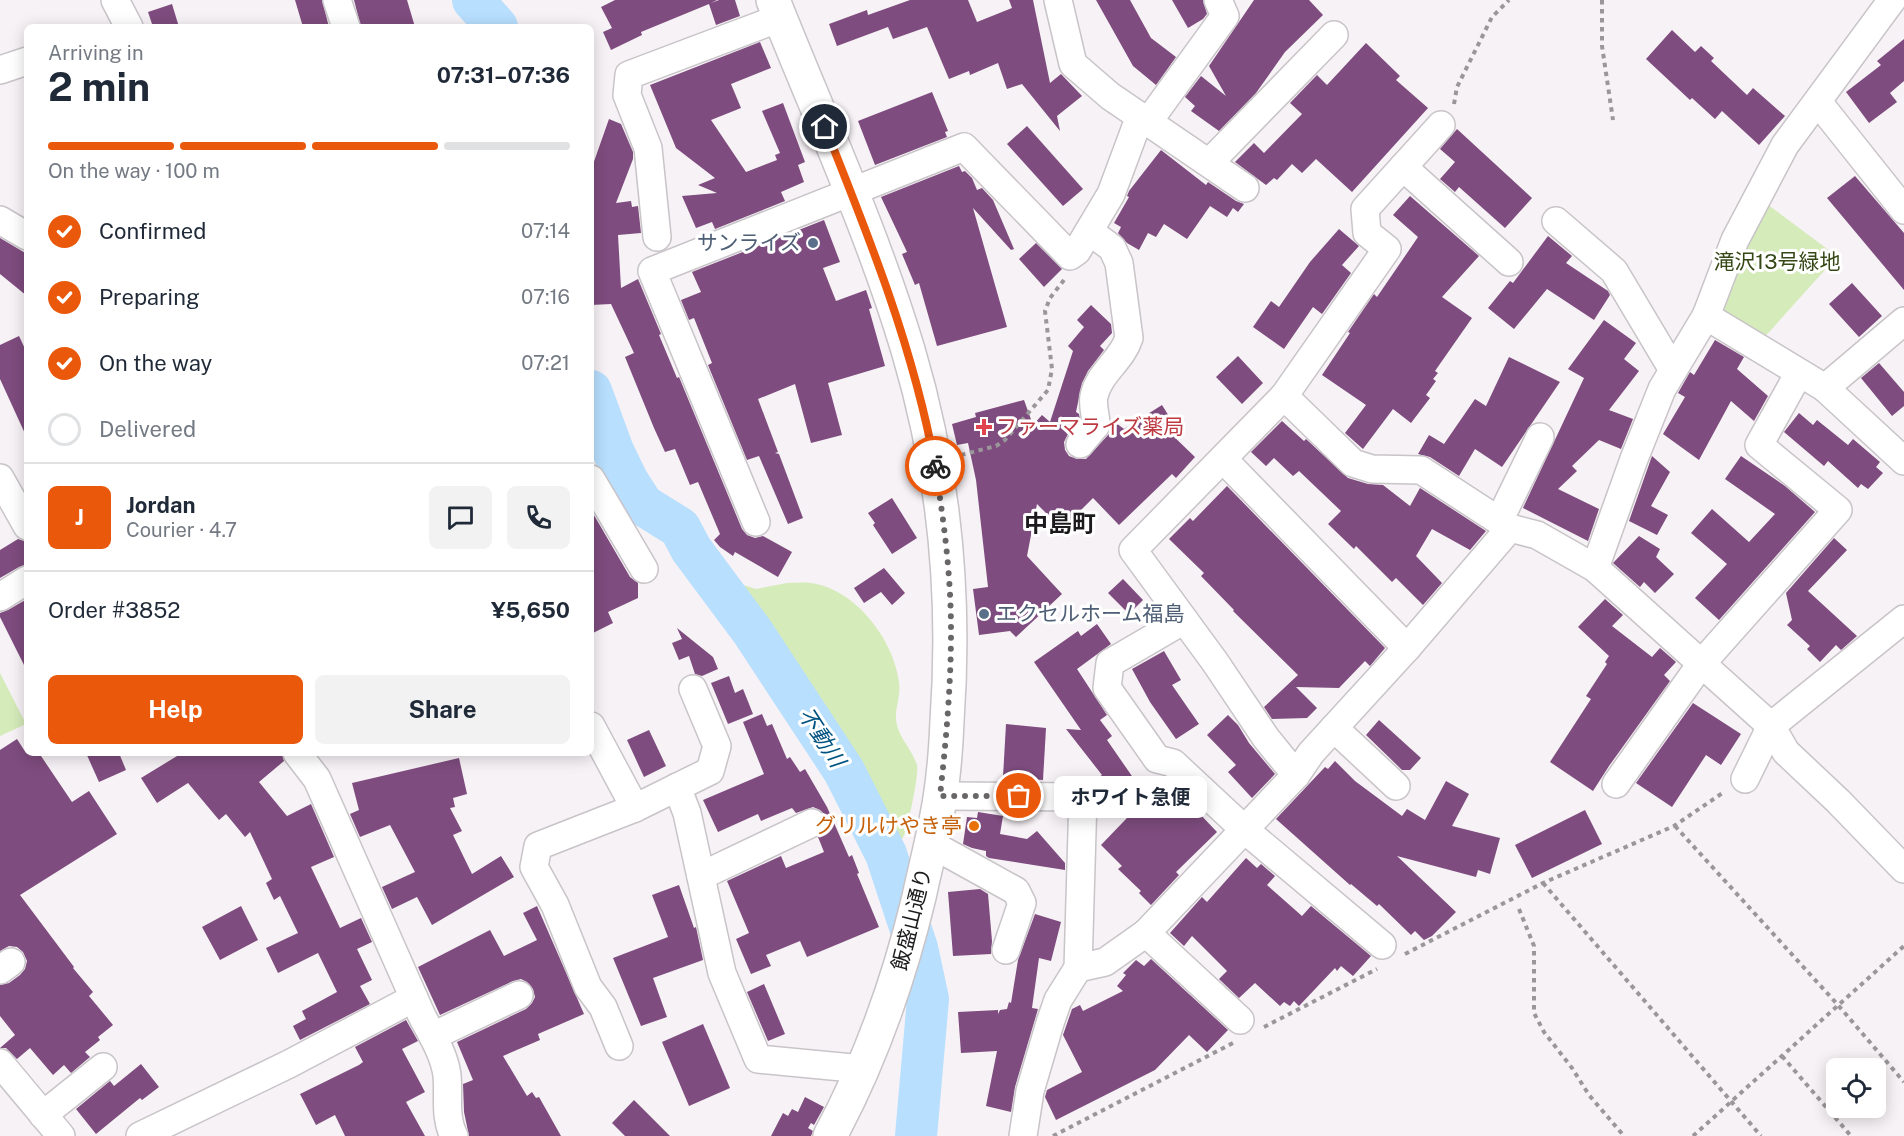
<!DOCTYPE html>
<meta charset="utf-8">
<style>
:root{--surface:#fff;--page:#f2f2f3;--text:#1f2937;--muted:#747a83;--line:#e0e1e3;--accent:#ea580c}
body{margin:0;font-family:"Public Sans","Noto Sans JP",sans-serif;background:var(--page);color:var(--text);height:100vh;display:flex;flex-direction:column;font-size:22px;white-space:nowrap}
*{box-sizing:border-box;margin:0}
p{font-size:20px;color:var(--muted)}
.icon{flex:none;width:33px;height:33px;fill:none;stroke:currentColor;stroke-width:2;stroke-linecap:round;stroke-linejoin:round}
.map{position:relative;flex:1;overflow:hidden}
.panel{position:absolute;left:24px;top:24px;width:570px;height:732px;display:flex;flex-direction:column;background:var(--surface);border-radius:9px;box-shadow:0 3px 15px #0003}
.panel>*{flex:none}
.tools{position:absolute;left:1826px;top:1058px;display:grid;gap:12px}
.tools a{display:grid;place-items:center;width:60px;height:60px;border-radius:9px;background:var(--surface);box-shadow:0 3px 15px #0003;font-size:30px}
.pin{position:absolute;display:grid;place-items:center;width:51px;height:51px;color:#fff;margin:-26px;border:3px solid #fff;border-radius:50%;box-shadow:0 2px 6px #0007}
.courier{position:absolute;display:grid;place-items:center;width:60px;height:60px;margin:-30px;border:4px solid #ea580c;border-radius:50%;background:#fff;color:#222;box-shadow:0 2px 8px #0007}
.bubble{position:absolute;height:42px;border-radius:9px;background:var(--surface);box-shadow:0 3px 15px #0003;font-size:20px;font-weight:700;line-height:42px;text-align:center}
.headline em{font-style:normal;font-weight:700}
.headline div{display:flex;flex-direction:column-reverse}
.headline{display:flex;align-items:center;justify-content:space-between;height:102px;padding:0 24px}
h1{font-size:39px;font-weight:700;line-height:45px}
.bar{display:grid;grid-template-columns:repeat(4,1fr);gap:9px 6px;align-content:center;height:72px;padding:0 24px}
.bar i{height:8px;border-radius:4px;background:var(--line)}
.bar .current{background:var(--accent)}
.bar p{grid-column:span 4}
.line{display:flex;align-items:center;gap:15px;padding:0 24px;border-top:2px solid var(--line)}
.line div{flex:1}
.round{display:grid;place-items:center;flex:none;width:63px;height:63px;border-radius:9px;background:var(--page)}
ol{padding:0 24px;list-style:none}
li{display:flex;align-items:center;gap:18px;height:66px}
li p{margin-inline-start:auto}
li .icon{padding:6px;border-radius:50%;background:var(--accent);color:#fff;stroke-width:4}
li:last-child{color:var(--muted)}
li i{width:33px;height:33px;border:3px solid var(--line);border-radius:50%}
.button{display:flex;gap:12px;margin-top:auto;padding:12px 24px}
.button a{flex:1;height:69px;border-radius:9px;background:var(--accent);color:#fff;font-size:24px;font-weight:700;line-height:69px;text-align:center}
.button a+a{background:var(--page);color:var(--text)}
.map>svg:first-child{display:block}
.green{fill:#d5ebba}
.lines{fill:none;stroke-linecap:round;stroke-linejoin:round}
.river{stroke:#b8dffe;stroke-width:42}
.building{fill:#7e4c7e}
.street-casing{stroke:#c8c4c8;stroke-width:30}
.secondary-casing{stroke:#c8c4c8;stroke-width:36}
.path{stroke:#9a979a;stroke-width:4;stroke-dasharray:4.5 4.5;stroke-linecap:butt}
.street{stroke:#fff;stroke-width:27}
.secondary{stroke:#fff;stroke-width:33}
.done{stroke:#696668;stroke-width:6;stroke-dasharray:0 10.8}
.route{stroke:#ea580c;stroke-width:8}
.service-dot{fill:#5c6f8a;stroke:#fff;stroke-width:2}
.health-dot{fill:#e0444e;stroke:#fff;stroke-width:2}
.food-dot{fill:#e8710a;stroke:#fff;stroke-width:2}
.labels{text-anchor:middle;stroke-width:6;stroke-linejoin:round;paint-order:stroke}
.service-label{font-size:21px;fill:#4e5e75;stroke:#fff;text-anchor:end}
.park-label{font-size:21px;fill:#354816;stroke:#fff}
.health-label{font-size:21px;fill:#be3a42;stroke:#fff;text-anchor:start}
.food-label{font-size:21px;fill:#c56008;stroke:#fff;text-anchor:end}
.street-label{font-size:21px;fill:#1c1a1c;stroke:#fff}
.water-label{font-size:22px;font-style:italic;fill:#005381;stroke:#fff}
.quarter-label{font-size:24px;font-weight:bold;fill:#1c1a1c;stroke:#fff}
</style>
<div class="map">
<svg width="1904" height="1136" viewBox="0 0 1904 1136">
<rect width="100%" height="100%" fill="#f7f2f6"/>
<!-- green -->
<g class="green">
<path d="M1763 201 1834 254 1824 271 1761 341 1714 313Z"/>
<path d="M787 583C795 583 803 582 810 583 855 588 894 640 899 682 901 696 895 708 896 719 897 736 912 749 917 765 919 775 909 821 905 832 904 837 901 840 898 843L872 784 842 733 804 687 735 588 743 585 756 589Z"/>
<path d="M0 673 26 724 0 736Z"/>
</g>
<g class="lines">
<!-- river -->
<g class="river">
<path d="M473 0 497 27"/>
<path d="M591 391 613 451 627 480 643 505 680 528 691 549 752 631 844 771 886 854 917 948 928 999 916 1136"/>
</g>
</g>
<!-- building -->
<g class="building">
<path d="M295 0H322L329 27H303Z"/>
<path d="M354 0H407L415 27H361Z"/>
<path d="M615 0H717L711 3 719 0H735L740 16 716 25 709 4 641 32 642 35 611 50 603 32 612 28 601 7Z"/>
<path d="M910 0H968L977 22 1012 8 1009 0H1033L1050 83 1061 74 1082 96 1057 116 1060 131 1022 84 1007 89 998 63 970 75 969 71 949 79 927 27 893 39 888 27 837 46 829 24 867 10 868 15Z"/>
<path d="M1096 0H1130L1151 38 1176 57 1156 85 1133 66Z"/>
<path d="M1172 0H1203L1207 14 1203 19 1188 28Z"/>
<path d="M1254 0H1309L1323 15 1285 52 1256 93 1219 131 1191 111 1195 106 1185 97 1201 76 1226 96 1209 66Z"/>
<path d="M172 4 179 27H153L148 12Z"/>
<path d="M1672 30 1695 52 1701 46 1714 58 1711 61 1747 95 1753 88 1785 116 1759 145 1722 111 1715 119 1692 98 1690 100 1646 59Z"/>
<path d="M1904 39V81L1890 93 1897 102 1869 123 1846 92 1881 65 1877 61Z"/>
<path d="M760 42 771 68 731 84 741 108 711 120 746 172 777 160 775 155 780 153 762 111 783 103 805 162 798 165 804 182 781 192 785 201 715 229 712 222 696 228 682 196 717 193 698 185 715 178 676 148 650 85Z"/>
<path d="M1366 43 1400 76 1396 80 1428 108 1352 192 1316 159 1302 173 1292 164 1277 180 1274 178 1266 185 1235 162 1254 143 1264 153 1302 114 1290 103 1317 75 1327 85Z"/>
<path d="M932 92 948 131 945 132 947 137 875 165 858 121Z"/>
<path d="M609 119 621 124 633 152V159L616 203 631 201 632 207 638 206 641 233 618 235 621 288 638 279 661 334 659 335 677 378 679 377 742 529 747 535 755 538 763 536 792 552 778 577 735 552 733 556 720 547 714 540 720 534 698 482 690 485 675 449 665 452 654 428 625 357 634 353 611 304 591 305V170Z"/>
<path d="M1027 126 1083 189 1063 206 1007 144Z"/>
<path d="M1457 129 1532 198 1505 228 1459 187 1455 192 1440 179 1455 162 1440 149Z"/>
<path d="M1161 150 1206 185 1208 182 1236 201 1244 204 1238 212 1233 208 1227 217 1210 206 1187 239 1164 224 1156 237 1148 233 1139 250 1127 243 1118 233 1121 227 1114 223 1129 197 1127 196 1129 191Z"/>
<path d="M959 166 962 172 965 171 972 178 977 190 982 188 993 200 1014 249 1011 250 973 208 1007 327 937 346 919 283 915 285 902 254 907 252 881 197Z"/>
<path d="M1855 176 1904 233V290L1827 198Z"/>
<path d="M1410 196 1479 256 1442 297 1472 318 1435 371 1438 373 1433 379 1436 381 1426 395 1430 398 1411 423 1393 409 1363 449 1345 433 1366 405 1322 375 1350 333 1348 332 1374 294 1377 297 1418 237 1393 215Z"/>
<path d="M824 220 840 262 823 268 836 301 866 290 872 308 869 309 885 366 828 383 842 435 811 443 795 384 758 399 778 452 775 453 779 454 803 518 788 524 759 456 747 460 708 365 712 363 694 318 689 320 681 300 701 292 692 272Z"/>
<path d="M1339 229 1359 246 1342 265 1351 273 1322 314 1313 307 1284 349 1253 327 1271 301 1279 307 1310 262Z"/>
<path d="M1548 236 1572 256 1566 263 1608 291 1610 295 1594 320 1547 289 1514 329 1488 308 1510 281 1513 283Z"/>
<path d="M0 238 27 254V296L0 274Z"/>
<path d="M1036 243 1062 269 1044 287 1019 259Z"/>
<path d="M1852 283 1882 316 1859 337 1829 304Z"/>
<path d="M1091 305 1111 324 1112 333 1100 346 1104 350 1088 371 1082 383 1076 412 1079 414 1080 420 1068 434 1064 442 1065 450 1069 456 1077 459H1086L1108 435 1116 423 1124 429 1162 405 1175 426 1167 430 1195 457 1176 478 1172 474 1119 525 1093 498 1062 529 1037 504 1027 556 1062 594 1016 637 1010 631 979 635 973 589 988 587 976 480 968 443 957 445 952 424 976 417 975 413 1024 400 1033 425 1042 415 1050 422 1073 351 1068 346 1084 327 1077 320Z"/>
<path d="M1604 320 1636 343 1624 359 1639 371 1609 410 1633 419 1621 449 1599 440 1572 466 1577 471 1558 489 1599 509 1588 541 1523 508 1584 378 1568 369Z"/>
<path d="M19 336 27 353V438L0 379V345Z"/>
<path d="M1715 340 1744 357 1737 369 1768 396 1754 421 1731 401 1699 460 1663 434 1685 397 1678 393 1690 372 1694 375Z"/>
<path d="M1238 356 1263 383 1242 404 1216 377Z"/>
<path d="M1509 357 1560 382 1502 467 1475 449 1459 476 1430 457 1418 454 1429 435 1444 444 1475 399 1486 406Z"/>
<path d="M1879 363 1904 392V406L1892 416 1861 378Z"/>
<path d="M1799 413 1813 425 1817 420 1848 445 1853 439 1880 462 1876 467 1883 473 1868 489 1861 484 1858 488 1828 461 1824 466 1784 432Z"/>
<path d="M1282 421 1304 441 1306 439 1348 478 1368 484 1383 485 1410 506 1420 488 1486 531 1470 550 1432 529 1416 556 1442 583 1423 605 1396 578 1392 582 1356 546 1354 549 1328 524 1341 511 1299 471 1293 476 1274 458 1266 466 1251 452Z"/>
<path d="M1652 456 1670 472 1651 506 1668 515 1657 535 1629 521Z"/>
<path d="M1741 456 1785 486 1815 512 1719 620 1695 598 1727 564 1691 533 1712 509 1749 542 1775 514 1725 479Z"/>
<path d="M1227 486 1385 648 1370 666 1365 661 1339 688 1296 687 1317 708 1307 718 1272 719 1264 707 1298 675 1233 611 1234 610 1201 576 1204 573 1169 539 1190 518 1193 521Z"/>
<path d="M892 498 917 538 892 554 873 525 875 523 868 513Z"/>
<path d="M591 510 630 577 638 583V598L608 612 613 623 591 634Z"/>
<path d="M1639 536 1660 549 1656 557 1674 574 1655 593 1644 582 1640 587 1613 563Z"/>
<path d="M1834 538 1847 550 1808 591 1857 636 1841 650 1836 645 1820 662 1807 649 1810 646 1787 625 1792 620 1786 593Z"/>
<path d="M18 539 27 542V564L19 567 0 578V550Z"/>
<path d="M884 568 905 593 892 605 881 592 864 603 854 588Z"/>
<path d="M1123 579 1143 600 1129 614 1108 593Z"/>
<path d="M27 599V671L0 617V613L8 610Z"/>
<path d="M1605 599 1623 615 1612 626 1652 657 1660 648 1676 662 1664 675 1670 681 1609 766 1593 791 1550 762 1591 699 1586 696 1607 664 1605 662 1609 656 1578 627Z"/>
<path d="M1097 624 1111 644 1077 669 1107 715 1100 720 1112 736 1107 740 1145 795 1160 780 1193 814 1197 811 1217 832 1176 872 1179 875 1151 905 1139 893 1141 891 1118 869 1122 866 1101 845 1127 818 1099 777 1102 775 1066 729 1081 730 1034 662 1078 631 1081 636Z"/>
<path d="M677 628 713 657 718 669 702 676 695 674 689 656 679 660 672 643 682 639Z"/>
<path d="M1164 651 1181 680 1172 685 1199 724 1176 739 1150 702 1132 669Z"/>
<path d="M729 676 735 693 743 689 753 714 728 724 711 683Z"/>
<path d="M1693 703 1741 734 1721 765 1706 755 1672 807 1636 783Z"/>
<path d="M762 714 767 726 772 724 787 759 790 757 800 772 805 769 827 807 849 857 852 855 859 873 857 874 879 927 807 957 800 941 766 955 771 966 751 974 736 939 749 933 727 881 781 856 786 868 824 852 818 837 825 831 828 824 826 816 820 810 813 807 796 813 792 808 761 821 758 814 718 832 703 800 764 774 743 722Z"/>
<path d="M1228 715 1238 725 1249 743 1275 774 1252 798 1228 772 1236 765 1207 735Z"/>
<path d="M1379 720 1421 758 1410 770H1402L1366 735Z"/>
<path d="M1006 724 1046 728 1043 780 1003 777Z"/>
<path d="M649 730 666 766 644 777 627 740Z"/>
<path d="M17 739 26 753H39L72 802 89 791 117 834 20 895 74 967 73 968 93 992 89 996 113 1025 98 1037 100 1040 85 1052 90 1057 71 1073 64 1065 53 1075 30 1048 17 1059 6 1048H0L15 1035 0 1016V985L9 983 20 975 25 969 27 961 23 952 17 947 9 946 0 951V750Z"/>
<path d="M86 753H119L126 770 99 782Z"/>
<path d="M182 753H282L284 761 259 782 287 816 311 804 334 857 311 867 340 928 361 918 372 942 357 949 372 980 360 986 370 1004 300 1040 293 1026 306 1019 302 1011 337 992 318 953 278 973 266 948 298 933 280 896 274 900 266 883 272 879 250 832 245 837 226 814 219 820 188 783 157 803 141 778Z"/>
<path d="M459 758 467 794 453 798 455 807 450 808 462 831 453 835 472 874 501 856 514 877 432 925 417 897 392 909 382 887 415 872 390 825 360 837 350 814 359 810 352 783Z"/>
<path d="M1335 761 1355 781 1402 816 1407 809 1425 820 1446 781 1469 794 1452 826 1500 838 1490 874 1478 870 1476 877 1397 856 1456 912 1432 936 1424 940 1415 931 1411 935 1379 904 1377 906 1351 884 1350 885 1276 819 1325 767 1328 769Z"/>
<path d="M1585 810 1602 844 1532 878 1515 845Z"/>
<path d="M978 812 1003 816 1000 834 1027 839 1037 831 1065 863V870L989 858 986 856V851L972 848 963 844 967 817 977 818Z"/>
<path d="M1246 858 1257 868 1261 864 1275 876 1267 885 1302 916 1311 906 1371 956 1353 976 1341 966 1337 971 1335 968 1299 1006 1294 1001 1290 1006 1284 1002 1280 1006 1255 983 1239 998 1219 979 1227 971 1192 936 1184 946 1170 933 1202 897 1207 902Z"/>
<path d="M679 885 694 928 696 927 703 960 653 978 667 1017 641 1026 613 958 668 937 652 895Z"/>
<path d="M980 889 988 894 992 941 991 954 953 956 948 892Z"/>
<path d="M241 906 258 940 220 960 202 927Z"/>
<path d="M537 906 584 1014 538 1034 540 1040 503 1056 527 1096 532 1092 536 1098 539 1097 561 1136H469L464 1112 463 1084 473 1080 457 1042 526 1009 532 1003 535 997 533 989 527 982 521 979 513 981 440 1015 418 967 490 930 504 956 537 940 523 913Z"/>
<path d="M1035 914 1061 922 1051 961 1039 958 1032 1008 1038 1009 1015 1087 1011 1112 986 1106 997 1051 961 1053 958 1012 998 1010V1014L1000 1010 1007 1009 1009 1002 1011 1003 1018 960Z"/>
<path d="M1151 959 1228 1030 1207 1052 1189 1035 1155 1070 1056 1120 1045 1097 1047 1090 1082 1072 1063 1035 1072 1009 1080 1005 1083 1011 1123 991 1117 986 1126 975 1123 973 1136 960 1144 966Z"/>
<path d="M764 984 785 1034 768 1041 747 992Z"/>
<path d="M406 1020 418 1041 402 1049 425 1092 406 1102 425 1136H345L335 1115 316 1125 300 1094 359 1065 363 1062 355 1047Z"/>
<path d="M703 1024 730 1088 689 1106 662 1042Z"/>
<path d="M141 1064 159 1087 142 1100 140 1098 96 1134 76 1109 110 1081 114 1086Z"/>
<path d="M805 1097 824 1107 814 1125 811 1123 808 1128 813 1131 811 1136H771L783 1113 788 1116 792 1109 798 1112Z"/>
<path d="M634 1100 670 1136H625L612 1123Z"/>
</g>
<g class="lines">
<!-- street casing -->
<g class="street-casing">
<g id="street">
<path d="M115 0 129 27"/>
<path d="M337 0 346 27"/>
<path d="M1058 0 1073 64 1110 96 1245 188"/>
<path d="M0 70 27 61"/>
<path d="M1818 102 1904 210"/>
<path d="M1148 122 1225 16 1218 0"/>
<path d="M1209 163 1334 35"/>
<path d="M1403 167 1509 262"/>
<path d="M0 220 27 236"/>
<path d="M1556 221 1614 271 1673 370"/>
<path d="M657 237 648 148 627 95 629 75 780 18"/>
<path d="M1706 316 1825 388 1904 461"/>
<path d="M1825 388 1904 321"/>
<path d="M1284 396 1387 249 1367 233 1365 209 1441 125"/>
<path d="M1080 444 1096 425C1096 416 1092 404 1094 396 1099 373 1122 360 1129 338L1119 263 1112 248 1089 231"/>
<path d="M1223 459 1407 648"/>
<path d="M0 478 27 526"/>
<path d="M591 479 644 569"/>
<path d="M1499 521 1540 437"/>
<path d="M756 522 652 271 964 147 1070 256 1077 251 1111 194 1140 116"/>
<path d="M1595 568 1634 459 1662 389 1706 316 1735 240 1785 145 1892 0"/>
<path d="M0 597 27 580"/>
<path d="M1184 620 1110 663 1107 688 1157 759 1173 763 1245 830 1382 945"/>
<path d="M591 726 635 808"/>
<path d="M1334 728 1396 786"/>
<path d="M297 753 317 779 421 1014C431 1034 444 1053 447 1075 449 1095 444 1117 454 1136"/>
<path d="M1296 775 1266 738 1215 662 1133 550 1284 396 1353 463 1372 469 1421 470 1510 528"/>
<path d="M1745 779 1771 726 1904 619"/>
<path d="M1616 784 1701 664 1838 510 1759 445 1799 373"/>
<path d="M677 787 687 813 722 973 758 1059 863 1069"/>
<path d="M940 796 1083 797 1078 968 1058 1000 1050 1023 1030 1091 1023 1136"/>
<path d="M931 844 1016 891 1022 903 1006 950"/>
<path d="M701 876 812 823"/>
<path d="M1146 933 1240 1020"/>
<path d="M1078 968 1105 962 1146 933 1296 775 1311 753 1407 648 1510 528 1537 535 1595 568 1771 726 1786 752 1838 801 1904 869"/>
<path d="M0 970 11 962"/>
<path d="M433 1036 519 995"/>
<path d="M619 1046 603 1007 588 987 555 905 534 867 538 846 635 808 710 771 717 746 693 689"/>
<path d="M0 1063 61 1136"/>
<path d="M43 1115 103 1067"/>
<path d="M140 1136 289 1064 414 998"/>
</g>
</g>
<!-- secondary casing -->
<g class="secondary-casing">
<path id="secondary" d="M773 0C819 116 872 230 908 350 944 470 956 596 947 721 946 746 944 773 940 798 935 831 926 864 919 897 899 980 871 1060 830 1136"/>
</g>
<!-- path -->
<g class="path">
<path d="M1602 0V46L1613 120"/>
<path d="M1454 104 1457 87 1492 17 1509 0"/>
<path d="M961 455 996 446 1005 440 1048 390 1052 369 1045 311 1050 298 1064 280"/>
<path d="M1675 826 1838 1005 1904 1082"/>
<path d="M1543 883 1761 1136"/>
<path d="M1519 909 1534 946V1013L1544 1032 1572 1068 1589 1095 1624 1136"/>
<path d="M1405 954 1543 883 1674 826 1724 792"/>
<path d="M1264 1027 1377 969"/>
<path d="M1782 1056 1851 1136"/>
<path d="M1053 1136 1233 1043"/>
<path d="M1693 1136 1904 946"/>
</g>
<!-- street -->
<use href="#street" class="street"/>
<!-- secondary -->
<use href="#secondary" class="secondary"/>
</g>
<g class="lines">
<!-- done -->
<path class="done" d="M935 466C944 521 951 576 951 631 951 686 946 741 940 796H1019"/>
<!-- route -->
<path class="route" d="M825 127C869 237 914 349 935 466"/>
</g>
<!-- markers -->
<g class="service-dot">
<circle cx="813" cy="243" r="6"/>
<circle cx="984" cy="614" r="6"/>
</g>
<path class="health-dot" d="M981 418h6v6h6v6h-6v6h-6v-6h-6v-6h6z"/>
<circle class="food-dot" cx="974" cy="826" r="6"/>
<g class="labels">
<!-- service labels -->
<g class="service-label">
<text x="801" y="250">サンライズ</text>
<text x="996" y="621" text-anchor="start">エクセルホーム福島</text>
</g>
<!-- park labels -->
<g class="park-label">
<text x="1777" y="269">滝沢13号緑地</text>
</g>
<!-- health labels -->
<g class="health-label">
<text x="996" y="434">ファーマライズ薬局</text>
</g>
<!-- food labels -->
<g class="food-label">
<text x="962" y="833">グリルけやき亭</text>
</g>
<!-- street labels -->
<g class="street-label">
<text transform="translate(912 919) rotate(-76)" y="7">飯盛山通り</text>
</g>
<!-- water labels -->
<g class="water-label">
<text transform="translate(822 737) rotate(57)" y="8">不動川</text>
</g>
<!-- quarter labels -->
<g class="quarter-label">
<text x="1060" y="532">中島町</text>
</g>
</g>
</svg>
<div class="tools">
<a><svg class="icon" aria-label="locate" viewBox="0 0 24 24"><circle cx="12" cy="12" r="6"/><path d="M12 2v4M12 18v4M2 12h4M18 12h4"/></svg></a>
</div>
<div class="pin" style="left:1019px;top:796px;background:#ea580c"><svg class="icon" aria-label="bag" viewBox="0 0 24 24"><path d="M5 8h14l-1 12H6zM9 8a3 3 0 0 1 6 0"/></svg></div>
<div class="pin" style="left:825px;top:127px;background:#1f2937"><svg class="icon" aria-label="home" viewBox="0 0 24 24"><path d="M3 11l9-7 9 7M6 9v11h12V9"/></svg></div>
<div class="courier" style="left:935px;top:466px"><svg class="icon" aria-label="bike" viewBox="0 0 24 24"><circle cx="6" cy="16" r="4"/><circle cx="18" cy="16" r="4"/><path d="M6 16l4-8h5l3 8M10 8l3 8H6M13 5h3"/></svg></div>
<div class="bubble" style="left:1054px;top:776px;width:153px">ホワイト急便</div>
<section class="panel">
<div class="headline"><div><h1>2 min</h1><p>Arriving in</p></div><em>07:31–07:36</em></div>
<div class="bar"><i class="current"></i><i class="current"></i><i class="current"></i><i></i><p>On the way · 100 m</p></div>
<ol>
<li><svg class="icon" aria-label="check" viewBox="0 0 24 24"><path d="M5 12l5 5 9-10"/></svg>Confirmed<p>07:14</p></li>
<li><svg class="icon" aria-label="check" viewBox="0 0 24 24"><path d="M5 12l5 5 9-10"/></svg>Preparing<p>07:16</p></li>
<li><svg class="icon" aria-label="check" viewBox="0 0 24 24"><path d="M5 12l5 5 9-10"/></svg>On the way<p>07:21</p></li>
<li><i></i>Delivered</li>
</ol>
<div class="line" style="height:108px"><b class="round" style="background:var(--accent);color:#fff">J</b><div><b>Jordan</b><p>Courier · 4.7</p></div><a class="round"><svg class="icon" aria-label="chat" viewBox="0 0 24 24"><path d="M4 5h16v11H9l-5 4z"/></svg></a><a class="round"><svg class="icon" aria-label="phone" viewBox="0 0 24 24"><path d="M5 4h4l2 5-3 2q2 4 5 5l2-3 5 2v4C11 20 4 13 5 4z"/></svg></a></div>
<div class="line" style="height:78px"><div>Order #3852</div><b>¥5,650</b></div>
<div class="button"><a>Help</a><a>Share</a></div>
</section>
</div>
